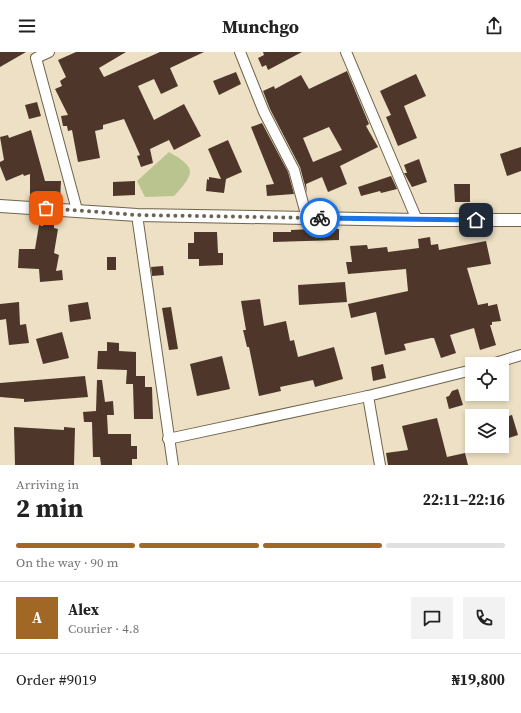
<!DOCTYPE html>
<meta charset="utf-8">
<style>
:root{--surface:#fff;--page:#f2f2f2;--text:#222;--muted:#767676;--line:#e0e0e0;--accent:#a06725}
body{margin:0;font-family:"Source Serif 4",serif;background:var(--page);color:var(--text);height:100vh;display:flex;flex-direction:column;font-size:15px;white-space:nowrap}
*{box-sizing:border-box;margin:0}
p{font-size:13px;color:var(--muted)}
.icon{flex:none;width:22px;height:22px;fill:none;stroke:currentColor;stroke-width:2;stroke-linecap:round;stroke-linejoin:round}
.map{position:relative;height:413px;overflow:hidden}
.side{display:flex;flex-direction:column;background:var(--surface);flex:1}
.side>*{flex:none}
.controls{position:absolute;left:465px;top:305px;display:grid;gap:8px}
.controls a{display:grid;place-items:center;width:44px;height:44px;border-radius:0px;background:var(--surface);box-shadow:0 2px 6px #0003;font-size:20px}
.pin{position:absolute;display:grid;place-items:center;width:34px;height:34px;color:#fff;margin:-17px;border-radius:8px;box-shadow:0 2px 6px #0006}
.courier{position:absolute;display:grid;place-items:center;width:40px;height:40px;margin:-20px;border:3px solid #1a73e8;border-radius:50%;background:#fff;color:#222;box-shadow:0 1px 5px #0007}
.summary em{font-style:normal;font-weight:700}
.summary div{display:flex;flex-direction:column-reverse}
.summary{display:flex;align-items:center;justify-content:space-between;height:68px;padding:0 16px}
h1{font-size:26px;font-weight:700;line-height:30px}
.bar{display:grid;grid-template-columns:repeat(4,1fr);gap:6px 4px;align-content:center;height:48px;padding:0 16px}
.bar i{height:5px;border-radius:3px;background:var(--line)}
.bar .selected{background:var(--accent)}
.bar p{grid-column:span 4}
.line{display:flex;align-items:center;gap:10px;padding:0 16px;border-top:1px solid var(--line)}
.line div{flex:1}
.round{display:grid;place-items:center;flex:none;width:42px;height:42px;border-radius:0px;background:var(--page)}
header{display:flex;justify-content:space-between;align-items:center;height:52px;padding:0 16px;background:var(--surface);font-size:18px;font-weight:700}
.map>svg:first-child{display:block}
.green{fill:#bac48f}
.building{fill:#4e362a;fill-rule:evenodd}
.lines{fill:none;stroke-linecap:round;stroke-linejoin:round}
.minor-casing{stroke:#6f644b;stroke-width:12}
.tertiary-casing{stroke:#6f644b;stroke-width:14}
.minor{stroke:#fff;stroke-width:10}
.tertiary{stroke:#fff;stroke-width:12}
.done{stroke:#6b6453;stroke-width:4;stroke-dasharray:0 7.2}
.route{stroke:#1a73e8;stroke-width:5}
</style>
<header><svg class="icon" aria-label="menu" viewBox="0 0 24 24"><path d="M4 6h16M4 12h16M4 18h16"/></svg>Munchgo<svg class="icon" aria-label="share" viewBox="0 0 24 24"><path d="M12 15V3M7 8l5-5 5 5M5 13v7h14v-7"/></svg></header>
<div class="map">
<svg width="521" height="413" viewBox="0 0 521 413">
<rect width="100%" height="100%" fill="#ede0c4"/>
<!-- green -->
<path class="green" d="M169 100C197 116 195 121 174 144L145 145 137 129Z"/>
<!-- building -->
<g class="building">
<path d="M0 0H26L0 15Z"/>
<path d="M76 0H126L99 16 104 25 160 0H204L170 16 178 34 161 42 154 27 138 34 154 68 184 52 201 84 174 98 169 88 150 97 153 111 141 115 137 104 140 103 124 67 103 73V77L95 79 100 106 78 110 72 78 68 79 67 74H63L61 64 68 63 55 37 62 34 60 29 66 25 58 8Z"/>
<path d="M263 0H302L268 18 266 13 262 15 258 6 264 3Z"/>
<path d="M347 19 369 72 366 74 378 95 340 114 347 132 328 140 322 125 306 132 307 141 300 115 270 57 263 39 274 34 275 37 301 23 309 37ZM329 75 342 98 313 110 303 86Z"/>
<path d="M236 20 241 32 219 43 213 29Z"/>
<path d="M416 22 426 44 404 54 417 86 398 94 386 65 391 63 380 39Z"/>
<path d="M37 50 41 64 29 67 25 53Z"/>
<path d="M262 71 288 120 294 142 267 144 266 133 274 132 251 75Z"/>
<path d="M31 78 45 129H61L60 148 30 147V122L24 124 23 122 6 129 0 114V110L4 108 0 85 8 83 9 86Z"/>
<path d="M228 88 242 120 226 127 224 141 206 139 207 127 209 128V125L221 127 208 97Z"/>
<path d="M521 95V119L507 124 500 102Z"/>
<path d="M419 107 427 130 412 135 404 121H407L404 113Z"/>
<path d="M391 124 397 137 381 141 380 139 361 144 358 135Z"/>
<path d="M135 129V143L113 144V130Z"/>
<path d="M454 132H470V150H455Z"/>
<path d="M44 165 54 166V176L58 177 54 201 59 203 56 219 62 218 63 228 40 230 39 217 18 216 19 197H35L39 173 43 174Z"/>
<path d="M313 177H339V188L273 190V180H291V178Z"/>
<path d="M194 180H217L218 201H223V213L199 214V207H188V191H194Z"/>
<path d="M430 185 431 193 438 192 439 198 486 189 491 212 467 216 478 253 488 251V254L497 252 501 269 492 270V273H490L496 293 480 298 474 276 450 283 456 301 441 306 434 286H431L404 292 406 298 385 303 376 260 351 266 348 252 408 239 406 217 348 222 346 210H352L350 194 367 193 368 197 387 195 388 200 419 196 418 187Z"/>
<rect x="107" y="205" width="9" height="13"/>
<path d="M163 214 164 223 152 224 151 215Z"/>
<path d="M345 230 347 250 299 253 298 233Z"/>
<path d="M260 247 264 274 286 269 290 289 294 288 298 305 334 295 343 327 315 335 313 328 280 335 281 339 259 344 249 295H247L243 278H246L241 249Z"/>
<path d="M19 250 20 273 26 272 29 291 9 293 6 267 0 268V252Z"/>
<path d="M88 250 91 267 70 270 68 253Z"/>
<path d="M171 255 178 297 169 298 162 256Z"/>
<path d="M62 280 69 306 43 312 36 287Z"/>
<path d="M107 290 119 291V299L136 300V324H145V335H152L153 367H134L133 332H126L127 318 97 317 98 299H107Z"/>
<path d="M222 304 230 337 197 344 190 312Z"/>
<path d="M383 312 386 326 373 329 371 315Z"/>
<path d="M85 324 88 345 24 350V347L0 345V331Z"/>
<path d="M97 328H102L105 350 113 349 114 363H107L108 382H131V394H137V407H132V413H101L100 405H93L92 370H84L83 360 96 359Z"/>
<path d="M458 337 463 353 449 357 446 345 449 344 452 339Z"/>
<path d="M512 363 518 383 502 388V366Z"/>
<path d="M437 366 447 405 465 401 468 413H388L386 401 408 398 402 374Z"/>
<path d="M14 375 64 378V375L75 376 74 413H15Z"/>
</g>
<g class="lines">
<!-- minor casing -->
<g class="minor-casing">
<g id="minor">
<path d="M49 0 36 6 77 158"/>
<path d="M240 0 264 60 294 118 307 166"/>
<path d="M346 0 417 168"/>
<path d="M137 163 173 413"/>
<path d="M492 312 521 303"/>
<path d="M368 344 380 413"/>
<path d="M168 387 368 344 472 318"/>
</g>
</g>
<!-- tertiary casing -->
<g class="tertiary-casing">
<path id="tertiary" d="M0 154 137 163 417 168H521"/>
</g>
<!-- minor -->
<use href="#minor" class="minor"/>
<!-- tertiary -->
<use href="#tertiary" class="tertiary"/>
</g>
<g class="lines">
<!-- done -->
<path class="done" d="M46 156 137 163 320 166"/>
<!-- route -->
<path class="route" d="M320 166 476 168"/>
</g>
</svg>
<div class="controls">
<a><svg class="icon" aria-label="locate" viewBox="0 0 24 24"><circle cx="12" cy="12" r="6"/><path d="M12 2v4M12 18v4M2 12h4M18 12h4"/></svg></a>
<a><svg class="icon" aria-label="layers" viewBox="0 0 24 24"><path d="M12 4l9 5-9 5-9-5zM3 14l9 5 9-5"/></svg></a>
</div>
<div class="pin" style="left:46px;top:156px;background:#ea580c"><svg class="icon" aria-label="bag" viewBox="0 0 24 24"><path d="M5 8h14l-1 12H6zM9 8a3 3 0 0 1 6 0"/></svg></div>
<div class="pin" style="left:476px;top:168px;background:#1f2937"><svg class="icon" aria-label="home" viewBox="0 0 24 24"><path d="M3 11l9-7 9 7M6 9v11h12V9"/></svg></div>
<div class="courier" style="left:320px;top:166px"><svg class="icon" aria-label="bike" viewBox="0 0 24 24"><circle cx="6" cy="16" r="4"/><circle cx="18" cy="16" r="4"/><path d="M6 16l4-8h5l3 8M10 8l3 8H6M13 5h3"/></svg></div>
</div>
<section class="side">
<div class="summary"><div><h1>2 min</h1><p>Arriving in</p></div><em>22:11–22:16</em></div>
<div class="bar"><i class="selected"></i><i class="selected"></i><i class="selected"></i><i></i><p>On the way · 90 m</p></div>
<div class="line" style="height:72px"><b class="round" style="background:var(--accent);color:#fff">A</b><div><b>Alex</b><p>Courier · 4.8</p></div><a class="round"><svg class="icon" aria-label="chat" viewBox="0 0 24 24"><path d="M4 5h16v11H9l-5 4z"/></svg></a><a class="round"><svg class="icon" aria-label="phone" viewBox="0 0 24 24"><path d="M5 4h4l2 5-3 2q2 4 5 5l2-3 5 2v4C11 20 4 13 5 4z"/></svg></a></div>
<div class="line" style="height:52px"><div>Order #9019</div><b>₦19,800</b></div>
</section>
